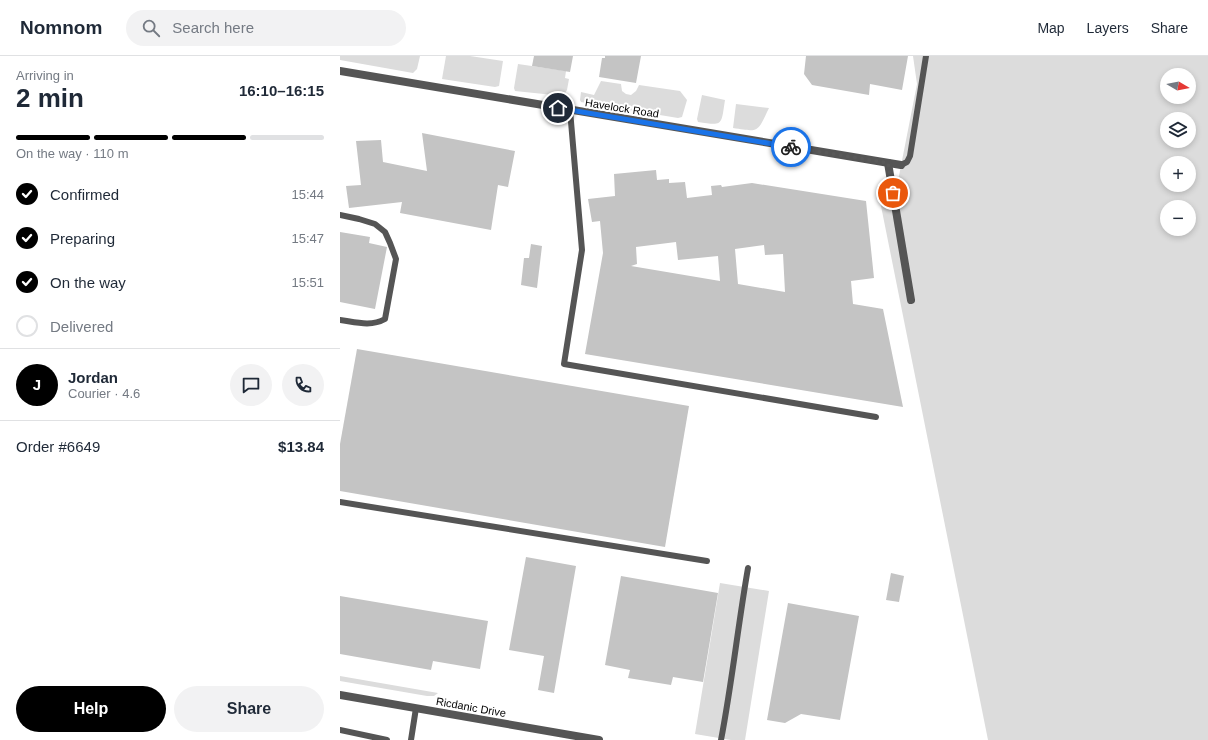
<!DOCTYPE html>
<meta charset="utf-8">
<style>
:root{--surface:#fff;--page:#f2f2f3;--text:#1f2937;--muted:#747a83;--line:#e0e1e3;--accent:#000}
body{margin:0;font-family:Arial,sans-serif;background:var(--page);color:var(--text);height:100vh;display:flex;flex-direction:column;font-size:15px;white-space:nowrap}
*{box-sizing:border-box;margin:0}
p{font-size:13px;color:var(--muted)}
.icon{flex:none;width:22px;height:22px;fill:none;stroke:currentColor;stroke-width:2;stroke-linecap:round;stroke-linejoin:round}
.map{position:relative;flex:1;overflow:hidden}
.panel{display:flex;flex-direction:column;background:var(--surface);width:340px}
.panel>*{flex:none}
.needle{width:26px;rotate:100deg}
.controls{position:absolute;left:820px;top:12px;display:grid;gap:8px}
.controls a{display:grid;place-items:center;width:36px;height:36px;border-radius:50%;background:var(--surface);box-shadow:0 2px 6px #0003;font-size:20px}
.pin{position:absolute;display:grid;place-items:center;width:34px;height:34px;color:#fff;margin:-17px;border:2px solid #fff;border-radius:50%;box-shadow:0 1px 4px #0007}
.courier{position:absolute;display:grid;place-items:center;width:40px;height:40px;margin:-20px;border:3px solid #1a73e8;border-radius:50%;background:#fff;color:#222;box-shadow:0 1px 5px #0007}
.headline em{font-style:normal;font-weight:700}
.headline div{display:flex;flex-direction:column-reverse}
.headline{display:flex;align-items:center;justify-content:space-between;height:68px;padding:0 16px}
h1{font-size:26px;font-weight:700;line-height:30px}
.bar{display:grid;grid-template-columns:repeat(4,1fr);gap:6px 4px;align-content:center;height:48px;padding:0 16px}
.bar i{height:5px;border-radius:3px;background:var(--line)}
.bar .current{background:var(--accent)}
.bar p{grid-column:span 4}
.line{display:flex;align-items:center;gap:10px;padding:0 16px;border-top:1px solid var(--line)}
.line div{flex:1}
.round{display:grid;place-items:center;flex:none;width:42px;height:42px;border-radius:21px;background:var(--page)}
ol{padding:0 16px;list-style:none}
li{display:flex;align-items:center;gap:12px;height:44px}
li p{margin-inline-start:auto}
li .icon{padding:4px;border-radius:50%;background:var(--accent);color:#fff;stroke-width:4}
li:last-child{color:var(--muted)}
li i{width:22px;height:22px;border:2px solid var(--line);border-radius:50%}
.primary-button{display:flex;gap:8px;margin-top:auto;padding:8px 16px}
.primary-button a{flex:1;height:46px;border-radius:24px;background:var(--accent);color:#fff;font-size:16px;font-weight:700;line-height:46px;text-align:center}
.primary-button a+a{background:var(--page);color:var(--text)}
header{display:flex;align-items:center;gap:24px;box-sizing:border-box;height:56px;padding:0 20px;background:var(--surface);border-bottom:1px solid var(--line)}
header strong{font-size:19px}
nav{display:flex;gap:22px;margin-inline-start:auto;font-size:14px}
.search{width:280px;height:36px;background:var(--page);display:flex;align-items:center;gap:10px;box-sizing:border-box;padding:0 14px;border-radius:22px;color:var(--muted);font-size:15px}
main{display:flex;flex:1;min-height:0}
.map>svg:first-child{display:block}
.green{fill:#dcdcdc;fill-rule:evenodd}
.building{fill:#c4c4c4;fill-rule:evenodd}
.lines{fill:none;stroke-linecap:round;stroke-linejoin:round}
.lane{stroke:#555;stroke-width:6}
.street{stroke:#555;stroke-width:8}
.done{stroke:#595959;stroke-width:4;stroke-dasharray:0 7.2}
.route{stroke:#1a73e8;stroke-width:5}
.labels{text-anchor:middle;stroke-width:4;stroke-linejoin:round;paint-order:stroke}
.street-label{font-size:11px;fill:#000;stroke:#fff}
</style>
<header>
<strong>Nomnom</strong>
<div class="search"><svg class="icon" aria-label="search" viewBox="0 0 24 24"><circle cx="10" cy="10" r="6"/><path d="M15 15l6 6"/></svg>Search here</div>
<nav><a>Map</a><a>Layers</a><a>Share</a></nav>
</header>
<main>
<section class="panel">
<div class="headline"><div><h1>2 min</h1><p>Arriving in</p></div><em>16:10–16:15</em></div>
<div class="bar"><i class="current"></i><i class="current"></i><i class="current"></i><i></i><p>On the way · 110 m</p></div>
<ol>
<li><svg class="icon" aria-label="check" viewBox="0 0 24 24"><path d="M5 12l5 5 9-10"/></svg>Confirmed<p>15:44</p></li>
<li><svg class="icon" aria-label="check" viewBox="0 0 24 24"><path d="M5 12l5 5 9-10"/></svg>Preparing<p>15:47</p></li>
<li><svg class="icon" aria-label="check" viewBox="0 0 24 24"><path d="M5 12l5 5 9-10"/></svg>On the way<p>15:51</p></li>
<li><i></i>Delivered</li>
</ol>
<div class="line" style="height:72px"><b class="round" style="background:var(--accent);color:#fff">J</b><div><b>Jordan</b><p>Courier · 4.6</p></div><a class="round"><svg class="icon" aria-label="chat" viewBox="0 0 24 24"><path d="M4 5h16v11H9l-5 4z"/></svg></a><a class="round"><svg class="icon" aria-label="phone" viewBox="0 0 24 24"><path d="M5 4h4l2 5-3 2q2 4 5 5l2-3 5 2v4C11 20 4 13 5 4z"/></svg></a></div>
<div class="line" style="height:52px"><div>Order #6649</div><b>$13.84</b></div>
<div class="primary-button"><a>Help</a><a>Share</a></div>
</section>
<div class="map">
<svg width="868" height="684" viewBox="0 0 868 684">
<rect width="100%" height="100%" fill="#fff"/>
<!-- green -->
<g class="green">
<path d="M0 0H80L77 13 73 17 0 4Z"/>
<path d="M106 0H130L163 5 159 30 155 31 102 23Z"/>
<path d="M573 0H868V684H648L537 130 560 134 558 125 577 28ZM827 19H849V41H827ZM827 63H849V85H827ZM827 107H849V129H827ZM827 151H849V173H827Z"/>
<path d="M178 8 226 15 225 22 229 23 227 34 223 40 175 35 174 32Z"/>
<path d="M261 25 281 28 282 35 286 38 291 39 296 35 299 29 340 35 347 44 342 61 338 62 241 46 240 44 241 36 254 39Z"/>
<path d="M362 39 385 44C381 69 384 70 358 66L357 63Z"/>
<path d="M396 48 429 52C417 77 419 76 393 72Z"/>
<path d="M380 527 429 535 405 684H391L355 678Z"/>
<path d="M0 620 98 637 94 640H87L0 625Z"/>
</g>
<!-- building -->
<g class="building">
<path d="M194 0H233L230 16 192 10Z"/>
<path d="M265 0H301L296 27 259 21 262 2H265Z"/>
<path d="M466 0H568L562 34 530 28 529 39 472 29 464 18Z"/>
<path d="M82 77 175 95 168 131 158 129 151 174 60 157 62 146 9 152 6 130 21 129 16 85 41 84 43 106 87 115Z"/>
<path d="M316 114 317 124 329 123V127L345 126 347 142 372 139 371 130 381 129 382 131 412 127 526 145 534 222 511 225 513 248 543 253 563 351 245 298 263 197 260 165 252 166 248 143 275 140 274 118ZM336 186 338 204 378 200 380 225 291 210 297 208 296 191ZM424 189 425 199 443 198 445 236 398 228 395 193Z"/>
<path d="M0 176 30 181 29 187 47 191 35 253 0 246Z"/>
<path d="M191 188 202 190 197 232 181 229 184 202H189Z"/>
<path d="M17 293 349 350 325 491 0 435V388Z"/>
<path d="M186 501 236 510 214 637 198 634 204 600 169 594Z"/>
<path d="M551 517 564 520 559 546 546 544Z"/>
<path d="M281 520 378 537 363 626 333 621 331 629 288 622 290 614 265 609Z"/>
<path d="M0 540 148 565 140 613 93 605 91 614 0 598Z"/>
<path d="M448 547 519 560 500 664 461 658 445 667 427 664Z"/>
</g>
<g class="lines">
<!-- lane -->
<g class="lane">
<path d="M230 54 242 194 224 308 536 361"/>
<path d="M561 109 567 106 570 100 586 0"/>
<path d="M0 159 19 163 35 168 45 176 50 187 56 203 45 263C31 271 15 266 0 264"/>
<path d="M0 446 367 505"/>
<path d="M0 674 47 684"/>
<path d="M71 684 76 652"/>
<path d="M381 684C392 627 398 569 408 512"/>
</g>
<!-- street -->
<g class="street">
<path d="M0 15 561 109"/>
<path d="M548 107 571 244"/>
<path d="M0 639 259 684"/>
</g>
</g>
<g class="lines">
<!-- done -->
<path class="done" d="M451 91 548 107 553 137"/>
<!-- route -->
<path class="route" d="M218 52 451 91"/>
</g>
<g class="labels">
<!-- street labels -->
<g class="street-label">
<text transform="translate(282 52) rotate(9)" y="4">Havelock Road</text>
<text transform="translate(131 651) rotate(10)" y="4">Ricdanic Drive</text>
</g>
</g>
</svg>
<div class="controls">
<a><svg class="needle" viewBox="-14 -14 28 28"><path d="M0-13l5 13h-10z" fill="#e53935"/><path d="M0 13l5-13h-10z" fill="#747a83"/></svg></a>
<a><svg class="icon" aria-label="layers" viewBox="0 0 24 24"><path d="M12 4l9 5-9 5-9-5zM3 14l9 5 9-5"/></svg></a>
<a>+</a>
<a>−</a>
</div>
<div class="pin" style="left:553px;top:137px;background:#ea580c"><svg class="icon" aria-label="bag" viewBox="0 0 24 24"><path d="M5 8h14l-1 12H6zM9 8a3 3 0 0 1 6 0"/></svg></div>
<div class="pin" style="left:218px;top:52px;background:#1f2937"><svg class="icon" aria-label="home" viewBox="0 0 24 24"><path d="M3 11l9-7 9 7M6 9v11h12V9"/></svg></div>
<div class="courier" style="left:451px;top:91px"><svg class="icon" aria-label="bike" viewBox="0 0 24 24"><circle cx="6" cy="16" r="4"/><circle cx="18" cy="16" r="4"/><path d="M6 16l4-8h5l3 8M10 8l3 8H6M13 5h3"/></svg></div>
</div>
</main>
